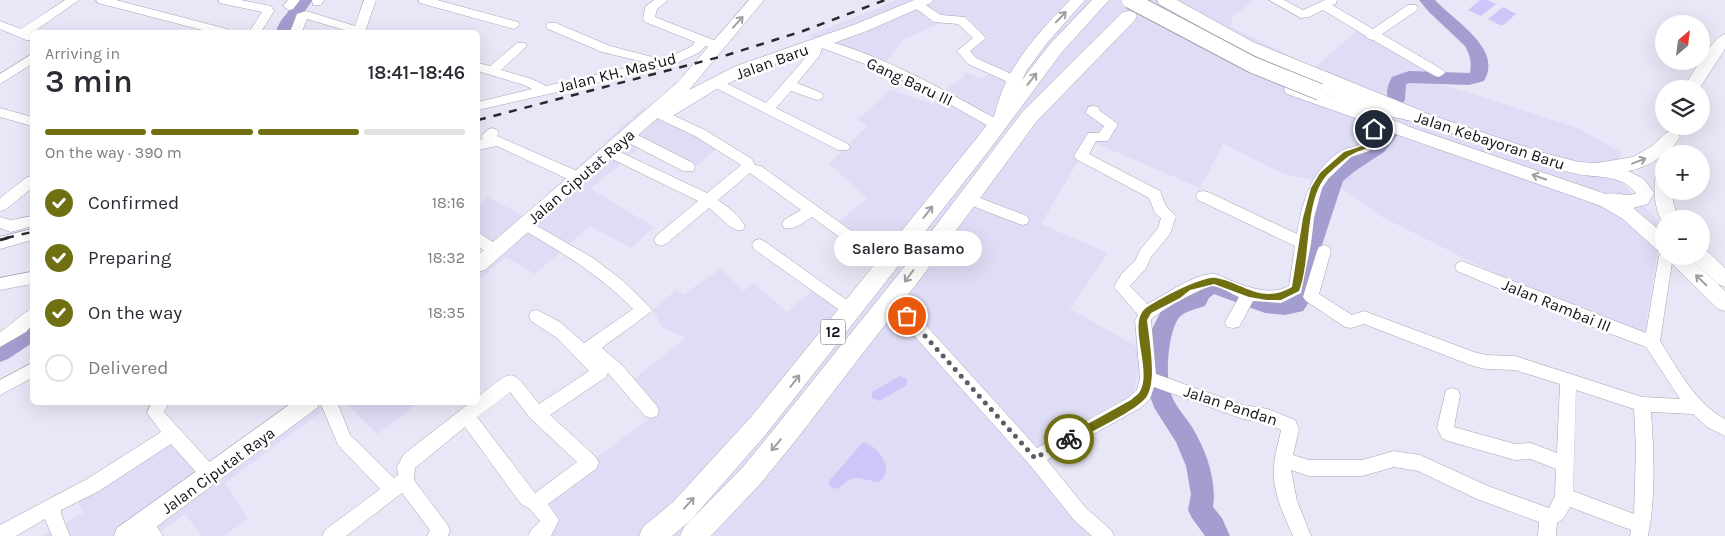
<!DOCTYPE html>
<meta charset="utf-8">
<style>
:root{--surface:#fff;--page:#f2f2f3;--text:#2b2b33;--muted:#7c7c81;--line:#e1e1e2;--accent:#707013}
body{margin:0;font-family:Karla,sans-serif;background:var(--page);color:var(--text);height:100vh;display:flex;flex-direction:column;font-size:19px;white-space:nowrap}
*{box-sizing:border-box;margin:0}
p{font-size:16px;color:var(--muted)}
.icon{flex:none;width:28px;height:28px;fill:none;stroke:currentColor;stroke-width:2;stroke-linecap:round;stroke-linejoin:round}
.map{position:relative;flex:1;overflow:hidden}
.side{position:absolute;left:30px;top:30px;width:450px;height:375px;display:flex;flex-direction:column;background:var(--surface);border-radius:8px;box-shadow:0 5px 20px #0002}
.side>*{flex:none}
.needle{width:32px;rotate:28deg}
.controls{position:absolute;left:1655px;top:15px;display:grid;gap:10px}
.controls a{display:grid;place-items:center;width:55px;height:55px;border-radius:50%;background:var(--surface);box-shadow:0 5px 20px #0002;font-size:25px}
.pin{position:absolute;display:grid;place-items:center;width:42px;height:42px;color:#fff;margin:-21px;border:2px solid #fff;border-radius:50%;box-shadow:0 1px 5px #0007}
.courier{position:absolute;display:grid;place-items:center;width:50px;height:50px;margin:-25px;border:4px solid #707013;border-radius:50%;background:#fff;color:#222;box-shadow:0 1px 6px #0007}
.bubble{position:absolute;height:35px;border-radius:18px;background:var(--surface);box-shadow:0 5px 20px #0002;font-size:16px;font-weight:600;line-height:35px;text-align:center}
.overview em{font-style:normal;font-weight:600}
.overview div{display:flex;flex-direction:column-reverse}
.overview{display:flex;align-items:center;justify-content:space-between;height:85px;padding:0 15px}
h1{font-size:32px;font-weight:600;line-height:38px}
.bar{display:grid;grid-template-columns:repeat(4,1fr);gap:8px 5px;align-content:center;height:60px;padding:0 15px}
.bar i{height:6px;border-radius:4px;background:var(--line)}
.bar .current{background:var(--accent)}
.bar p{grid-column:span 4}
ol{padding:0 15px;list-style:none}
li{display:flex;align-items:center;gap:15px;height:55px}
li p{margin-inline-start:auto}
li .icon{padding:5px;border-radius:50%;background:var(--accent);color:#fff;stroke-width:4}
li:last-child{color:var(--muted)}
li i{width:28px;height:28px;border:2px solid var(--line);border-radius:50%}
.map>svg:first-child{display:block}
.built{fill:#dfddf5}
.green{fill:#ccc7f8}
.lines{fill:none;stroke-linecap:round;stroke-linejoin:round}
.river{fill:#a39dd0;fill-rule:evenodd}
.minor-casing{stroke:#a3a2b1;stroke-width:1}
.major-casing{stroke:#a3a2b1;stroke-width:1}
.highway-casing{stroke:#a3a2b1;stroke-width:1}
.minor{fill:#fff;fill-rule:evenodd}
.major{fill:#fff;fill-rule:evenodd}
.highway{fill:#fff;fill-rule:evenodd}
.rail-far1{stroke:#28282e;stroke-width:2.5;stroke-dasharray:8 8;stroke-linecap:butt}
.rail{stroke:#28282e;stroke-width:3;stroke-dasharray:9 9;stroke-linecap:butt}
.major-bridge-casing{stroke:#a3a2b1;stroke-width:18;stroke-linecap:butt}
.major-bridge{stroke:#fff;stroke-width:16}
.oneway{stroke:#a0a0a2}
.route{fill:#707013}
.done{stroke:#5d5d65;stroke-width:5;stroke-dasharray:0 9}
.labels{text-anchor:middle;stroke-width:5;stroke-linejoin:round;paint-order:stroke}
.shield{fill:#fff;stroke:#59595d;stroke-width:1}
.shield-label{font-size:15px;font-weight:bold;fill:#121217}
.street-label{font-size:16px;fill:#121217;stroke:#fff}
</style>
<div class="map">
<svg width="1725" height="536" viewBox="0 0 1725 536">
<rect width="100%" height="100%" fill="#e8e7f7"/>
<!-- built -->
<g class="built">
<path d="M897 0H1254L1233 16 1230 26 1314 68 1360 28 1436 68 1432 81 1578 128 1621 152 1620 181 1662 225 1644 336 1508 280 1382 217 1337 185 1283 174 1223 144 1200 188 1090 141 1041 224 1108 253 1070 309 1143 350 1133 394 1031 451 1104 536H539L560 521 545 496 655 414 629 383 685 338 662 327 653 310 676 290 684 294 720 269 743 291 754 283 787 312 819 285 848 303 877 267 872 259 828 230 867 198 829 164 868 125 857 120 891 90 933 104 943 91 962 78 966 72 981 79 995 69 960 50 981 36 960 19 946 21 904 39 883 65 808 36Z"/>
<path d="M644 107 724 142 697 166 646 142 591 189 654 227 631 248 590 226 535 274 506 257 478 281V258L492 244 478 235V205L488 197 523 216Z"/>
<path d="M304 403H333L225 483 248 518 224 536H202L185 514 154 536H42L83 513 76 496 175 433 205 469Z"/>
<path d="M346 403H419L377 434Z"/>
</g>
<!-- green -->
<g class="green">
<path d="M1480 0H1487L1496 4 1481 16 1468 10Z"/>
<path d="M1503 7 1516 14 1502 26 1488 19Z"/>
<path d="M900 376 907 379V385L879 401 872 398V392Z"/>
<path d="M862 443C875 442 899 471 878 482 858 479 854 472 838 489L831 487 829 483 830 480Z"/>
</g>
<g class="lines">
<!-- river -->
<g class="river">
<path d="M296 0H312C306 12 296 20 292 32H276C279 19 290 12 296 0Z"/>
<path d="M1419 0H1435C1453 20 1504 49 1484 81L1469 85 1410 83 1406 84 1405 100 1402 104 1396 106 1390 104C1385 96 1387 85 1392 77L1409 71 1470 73C1472 63 1470 55 1465 46L1429 12Z"/>
<path d="M1389 128 1395 130 1398 134 1384 152 1355 171 1343 181 1316 263 1314 295 1303 311 1285 315 1265 313 1214 294 1209 298 1205 306C1197 309 1183 311 1178 319 1168 334 1165 378 1171 394 1175 406 1185 416 1192 427 1206 450 1217 480 1213 507L1222 518 1230 536H1205L1192 518 1188 510 1191 494 1186 466 1176 442 1155 409 1148 392 1146 357 1152 329 1163 307 1169 302 1190 294 1198 283 1211 279 1218 278 1265 296 1290 297 1294 293 1296 263 1328 173 1342 162 1372 143 1383 130Z"/>
<path d="M32 323V343L8 359 0 362V342L25 326Z"/>
</g>
<!-- minor casing -->
<g class="minor-casing">
<g id="minor">
<path d="M65 0H79L32 33V40H26L0 29V21L21 29Z"/>
<path d="M96 0H116L227 29 229 32H210L98 3Z"/>
<path d="M218 0H241L271 6 274 11 261 32H249L262 12 220 3Z"/>
<path d="M288 0H300L293 9 289 10 283 6Z"/>
<path d="M312 0H324L321 5H313Z"/>
<path d="M364 0H376L366 29 369 32H351L307 19 302 32H290L297 14 306 11 355 26Z"/>
<path d="M418 0H437L518 22 520 25 514 29 420 3Z"/>
<path d="M654 0H668L657 9 655 17 716 41 718 44 716 47 712 48 705 46 700 52 671 66 478 110V102L532 89 524 85 478 71V63L490 66 517 43H525L527 46 501 70 532 79 546 86 648 63 602 52 548 29 546 26 548 23H556L610 46 664 60 692 46 695 42 645 22 643 19 645 7Z"/>
<path d="M918 0 941 15 965 17 986 38 970 51 976 58 1018 77 1020 80 1018 83H1010L968 64 957 51 973 38 958 24 934 22 914 7 912 4Z"/>
<path d="M1269 0H1284L1303 10 1325 0H1337L1336 4 1332 5 1373 29 1408 5H1416L1418 8 1416 11 1382 34 1443 70 1445 73 1439 77 1435 76 1373 40 1368 39 1366 36 1323 10 1309 17 1301 18Z"/>
<path d="M821 39C885 56 944 90 1002 122L1004 125 1002 128H992L928 92 873 67 822 48 820 55 797 83 822 93 823 96 822 99 817 100 791 91 776 108 848 144 850 147 848 150H838L712 86 710 83 712 80H720L766 103 807 56 810 52 812 42Z"/>
<path d="M32 54V64L0 84V74Z"/>
<path d="M1093 106 1098 107 1100 111 1118 124 1108 141H1096L1089 154 1160 191 1166 206 1176 216 1170 234 1151 257 1146 268 1130 286 1147 304C1165 295 1195 273 1214 274 1219 274 1225 278 1229 280 1248 287 1270 296 1289 286L1295 246 1198 200 1196 196 1198 192 1203 191 1208 192 1297 234C1302 202 1311 170 1341 151 1347 147 1357 148 1362 142 1369 133 1368 114 1387 119L1389 122 1379 131 1376 143 1369 151 1351 157 1328 179 1322 188 1314 218 1311 244 1301 293 1281 303 1253 301 1239 327 1233 328 1227 327 1225 322 1239 297C1232 294 1221 287 1213 286 1204 286 1155 313 1151 320L1156 374 1243 405 1268 409 1295 420 1299 429 1293 455 1309 460H1362L1394 451 1420 455 1488 486 1549 508 1555 496 1556 469 1531 459 1515 460 1448 441 1442 438 1437 428 1446 390 1452 388 1458 390 1460 395 1454 427 1515 444 1531 443 1557 453 1560 384 1515 370 1486 369 1473 366 1364 324 1351 328 1345 327 1306 301 1303 297 1317 251 1319 247 1324 245 1329 247 1331 251 1319 294 1352 315 1364 311 1474 352 1486 355 1515 356 1642 397 1680 399 1646 347 1576 321 1457 271 1455 267 1457 263 1462 261 1467 263 1646 333 1659 256 1664 251V256H1673L1660 341C1678 369 1695 403 1725 419V436L1707 427 1693 414 1651 412C1654 453 1656 495 1648 536H1630L1631 530 1570 507 1564 518 1557 523 1556 536H1538L1539 522 1477 499 1418 471 1394 467 1362 476H1309L1291 470 1297 501 1311 536H1293C1284 515 1272 492 1274 468 1274 455 1279 442 1281 430L1267 423 1243 419 1154 387 1150 399 1140 408 1047 460 1086 508 1111 530 1114 536H1092L1074 520 1029 464 901 321 885 297 888 293C900 288 906 303 913 311L1037 448 1128 398 1137 390 1140 378 1135 320 1138 315 1114 287 1122 273 1135 261 1140 250 1158 228 1161 218 1155 213 1149 198 1076 159 1074 156 1088 133H1099L1104 126 1086 113 1088 107ZM1576 390 1634 409 1636 450 1634 514 1573 491Z"/>
<path d="M0 108 32 117V126L0 117Z"/>
<path d="M662 110 705 130 752 159 755 165 761 166 892 260 894 264 892 268 887 270 882 268 812 217C803 222 794 231 784 228L782 224 784 220 801 210 750 173 718 200C728 207 739 215 745 226L743 230C732 233 719 215 709 208L666 244 661 246 656 244 654 240 656 236 698 201 604 155 602 152 604 149H614L707 193 741 165 695 136 657 118 655 115 657 112Z"/>
<path d="M492 128 497 130 499 133 497 136 584 174 586 178 584 182H574L497 146 478 150V140L483 139 481 137 487 130Z"/>
<path d="M632 132 693 163 695 167 693 171H683L629 143 625 137 627 134Z"/>
<path d="M32 176V188L5 210 0 211V198L27 177Z"/>
<path d="M967 193 1027 216 1029 220 1027 224 1022 225 962 202 960 198 962 194Z"/>
<path d="M32 216V226L11 232 0 228V217L11 220Z"/>
<path d="M525 219 593 258 622 280 649 306 652 310C649 315 610 341 602 348L622 365 657 406 659 411 657 416 651 418 645 416 608 373 606 377 550 415 596 457 599 463 596 469 548 504 559 520 551 536H528L531 530 540 521 530 509 521 504 465 427 415 468 414 480 447 524 450 530 448 536H427L430 530 402 493 346 536H322L325 530 380 489 338 445 320 402H337L350 435 394 478 398 475 397 467 404 454 471 402H478V397C515 368 509 366 539 404L589 371 557 338 531 321 529 316 531 311 537 310 560 322 584 343 633 309C600 275 560 251 520 228L518 224 520 220ZM510 392 531 419 577 462 535 493 477 417Z"/>
<path d="M32 229V240L0 249V237Z"/>
<path d="M478 232 500 247 502 251 500 255C491 258 485 251 478 246Z"/>
<path d="M759 239 764 241 855 306 858 310 855 314 850 316 845 314 754 249 752 245 754 241Z"/>
<path d="M31 272 32 284 0 290V278Z"/>
<path d="M32 309V325L26 332 0 347V332C10 326 23 312 32 309Z"/>
<path d="M32 363V378L0 395V380Z"/>
<path d="M152 402H169L164 412 216 469 219 475 216 481 210 483 204 481 171 444 99 491 61 510V514L70 536H52L45 519 16 536H0V525L87 479 161 432 147 413Z"/>
<path d="M144 513 150 516 163 536H143L135 522 138 516Z"/>
</g>
</g>
<!-- major casing -->
<g class="major-casing">
<g id="major">
<path d="M749 0H764L689 90 736 66 856 24 914 0H933L931 3 867 31 747 74 715 90 674 115 668 117 662 114 485 270 478 272V255L678 82Z"/>
<path d="M1070 0H1085L1047 43 1027 70 1020 84 1008 122 1002 124 996 122 994 118C1004 69 1036 35 1070 0Z"/>
<path d="M1725 34V49L1699 89H1683C1691 76 1712 38 1725 34Z"/>
<path d="M1305 75 1360 97 1419 111 1544 153 1579 162 1597 163 1633 157 1652 146 1666 133 1672 131 1678 133 1680 137C1670 154 1647 168 1628 171L1644 179 1654 193 1648 204 1633 208 1664 234V252L1657 250 1623 219 1601 206 1398 135 1369 123 1358 113 1361 109 1299 84 1297 80 1299 76ZM1379 114C1390 117 1401 118 1413 121 1468 136 1520 161 1577 174 1597 178 1621 174 1636 193 1627 198 1616 191 1606 194L1410 127Z"/>
<path d="M1664 170V191H1673V201L1678 219H1664V224C1655 213 1651 184 1658 172Z"/>
<path d="M1701 249 1707 251 1725 268V287L1718 284 1693 261 1691 256H1701Z"/>
<path d="M1667 256H1688L1725 291V311L1718 309 1669 261Z"/>
<path d="M293 402H320L317 408 144 536H114L117 528Z"/>
</g>
</g>
<!-- highway casing -->
<g class="highway-casing">
<g id="highway">
<path d="M1092 0H1109L1062 52 990 149 767 433 691 520 672 536H639L643 527 673 502 751 417 976 139 1050 44Z"/>
<path d="M1157 0H1177L1253 42 1420 110 1422 115 1420 120 1413 121 1406 120 1241 50 1159 4Z"/>
<path d="M1129 11 1135 12 1137 16 1135 20 1037 121 921 278 796 440 761 483 711 536H680L684 527 743 467 778 424 905 266 1023 111 1123 12Z"/>
<path d="M1293 84 1382 114 1384 119 1382 124 1375 125 1287 94 1284 90 1287 86Z"/>
</g>
</g>
<!-- minor -->
<use href="#minor" class="minor"/>
<!-- major -->
<use href="#major" class="major"/>
<!-- highway -->
<use href="#highway" class="highway"/>
<!-- rail-far1 -->
<g class="rail-far1">
<path d="M478 120 727 55 803 31 885 0"/>
<path d="M6 238 32 232"/>
</g>
<!-- rail -->
<path class="rail" d="M0 240 11 237"/>
<!-- major-bridge casing -->
<g class="major-bridge-casing">
<path id="major-bridge" d="M1130 0 1253 65 1320 92"/>
</g>
<!-- major-bridge -->
<use href="#major-bridge" class="major-bridge"/>
</g>
<!-- one-way arrows -->
<defs><path id="oneway-shaft" d="M-6 0H5M1.5-3L5.5 0L1.5 3" fill="none" stroke-width="1.6" stroke-linecap="round" stroke-linejoin="round" transform="scale(1.25)"/></defs>
<g class="oneway">
<use href="#oneway-shaft" transform="translate(1061 17) rotate(-46)"/>
<use href="#oneway-shaft" transform="translate(738 22) rotate(-48)"/>
<use href="#oneway-shaft" transform="translate(1032 79) rotate(-52)"/>
<use href="#oneway-shaft" transform="translate(1639 161) rotate(-21)"/>
<use href="#oneway-shaft" transform="translate(1539 177) rotate(-161)"/>
<use href="#oneway-shaft" transform="translate(928 212) rotate(-52)"/>
<use href="#oneway-shaft" transform="translate(909 276) rotate(127)"/>
<use href="#oneway-shaft" transform="translate(1701 280) rotate(-136)"/>
<use href="#oneway-shaft" transform="translate(795 381) rotate(-52)"/>
<use href="#oneway-shaft" transform="translate(776 445) rotate(130)"/>
<use href="#oneway-shaft" transform="translate(689 503) rotate(-48)"/>
</g>
<!-- route -->
<path class="route" d="M1371 128 1377 129C1370 154 1368 145 1349 156 1342 161 1332 170 1326 176 1304 201 1311 261 1299 291L1281 300H1267L1249 297 1214 284 1190 290 1180 298 1151 313 1147 320C1149 340 1157 379 1147 396 1140 409 1088 433 1072 442H1066V436L1131 400C1133 398 1137 395 1139 393 1154 372 1126 323 1146 308 1157 300 1204 275 1216 278 1244 283 1261 305 1292 287L1303 218 1311 188 1320 173 1344 152 1362 146 1366 142Z"/>
<g class="lines">
<!-- done -->
<path class="done" d="M907 316 1035 458 1069 439"/>
</g>
<g class="labels">
<!-- shield labels -->
<rect class="shield" x="820.5" y="319.5" width="25" height="25" rx="4"/>
<g class="shield-label">
<text x="833" y="337">12</text>
</g>
<!-- street labels -->
<g class="street-label">
<text transform="translate(772 61) rotate(-20)" y="6">Jalan Baru</text>
<text transform="translate(617 72) rotate(-14)" y="6">Jalan KH. Mas'ud</text>
<text transform="translate(910 81) rotate(25)" y="6">Gang Baru III</text>
<text transform="translate(1490 140) rotate(18)" y="6">Jalan Kebayoran Baru</text>
<text transform="translate(581 176) rotate(-41)" y="6">Jalan Ciputat Raya</text>
<text transform="translate(1557 305) rotate(22)" y="6">Jalan Rambai III</text>
<text transform="translate(1231 405) rotate(18)" y="6">Jalan Pandan</text>
<text transform="translate(218 470) rotate(-36)" y="6">Jalan Ciputat Raya</text>
</g>
</g>
</svg>
<div class="controls">
<a><svg class="needle" viewBox="-14 -14 28 28"><path d="M0-13l5 13h-10z" fill="#e53935"/><path d="M0 13l5-13h-10z" fill="#7c7c81"/></svg></a>
<a><svg class="icon" aria-label="layers" viewBox="0 0 24 24"><path d="M12 4l9 5-9 5-9-5zM3 14l9 5 9-5"/></svg></a>
<a>+</a>
<a>−</a>
</div>
<div class="pin" style="left:907px;top:316px;background:#ea580c"><svg class="icon" aria-label="bag" viewBox="0 0 24 24"><path d="M5 8h14l-1 12H6zM9 8a3 3 0 0 1 6 0"/></svg></div>
<div class="pin" style="left:1374px;top:129px;background:#1f2937"><svg class="icon" aria-label="home" viewBox="0 0 24 24"><path d="M3 11l9-7 9 7M6 9v11h12V9"/></svg></div>
<div class="courier" style="left:1069px;top:439px"><svg class="icon" aria-label="bike" viewBox="0 0 24 24"><circle cx="6" cy="16" r="4"/><circle cx="18" cy="16" r="4"/><path d="M6 16l4-8h5l3 8M10 8l3 8H6M13 5h3"/></svg></div>
<div class="bubble" style="left:834px;top:231px;width:148px">Salero Basamo</div>
<section class="side">
<div class="overview"><div><h1>3 min</h1><p>Arriving in</p></div><em>18:41–18:46</em></div>
<div class="bar"><i class="current"></i><i class="current"></i><i class="current"></i><i></i><p>On the way · 390 m</p></div>
<ol>
<li><svg class="icon" aria-label="check" viewBox="0 0 24 24"><path d="M5 12l5 5 9-10"/></svg>Confirmed<p>18:16</p></li>
<li><svg class="icon" aria-label="check" viewBox="0 0 24 24"><path d="M5 12l5 5 9-10"/></svg>Preparing<p>18:32</p></li>
<li><svg class="icon" aria-label="check" viewBox="0 0 24 24"><path d="M5 12l5 5 9-10"/></svg>On the way<p>18:35</p></li>
<li><i></i>Delivered</li>
</ol>
</section>
</div>
